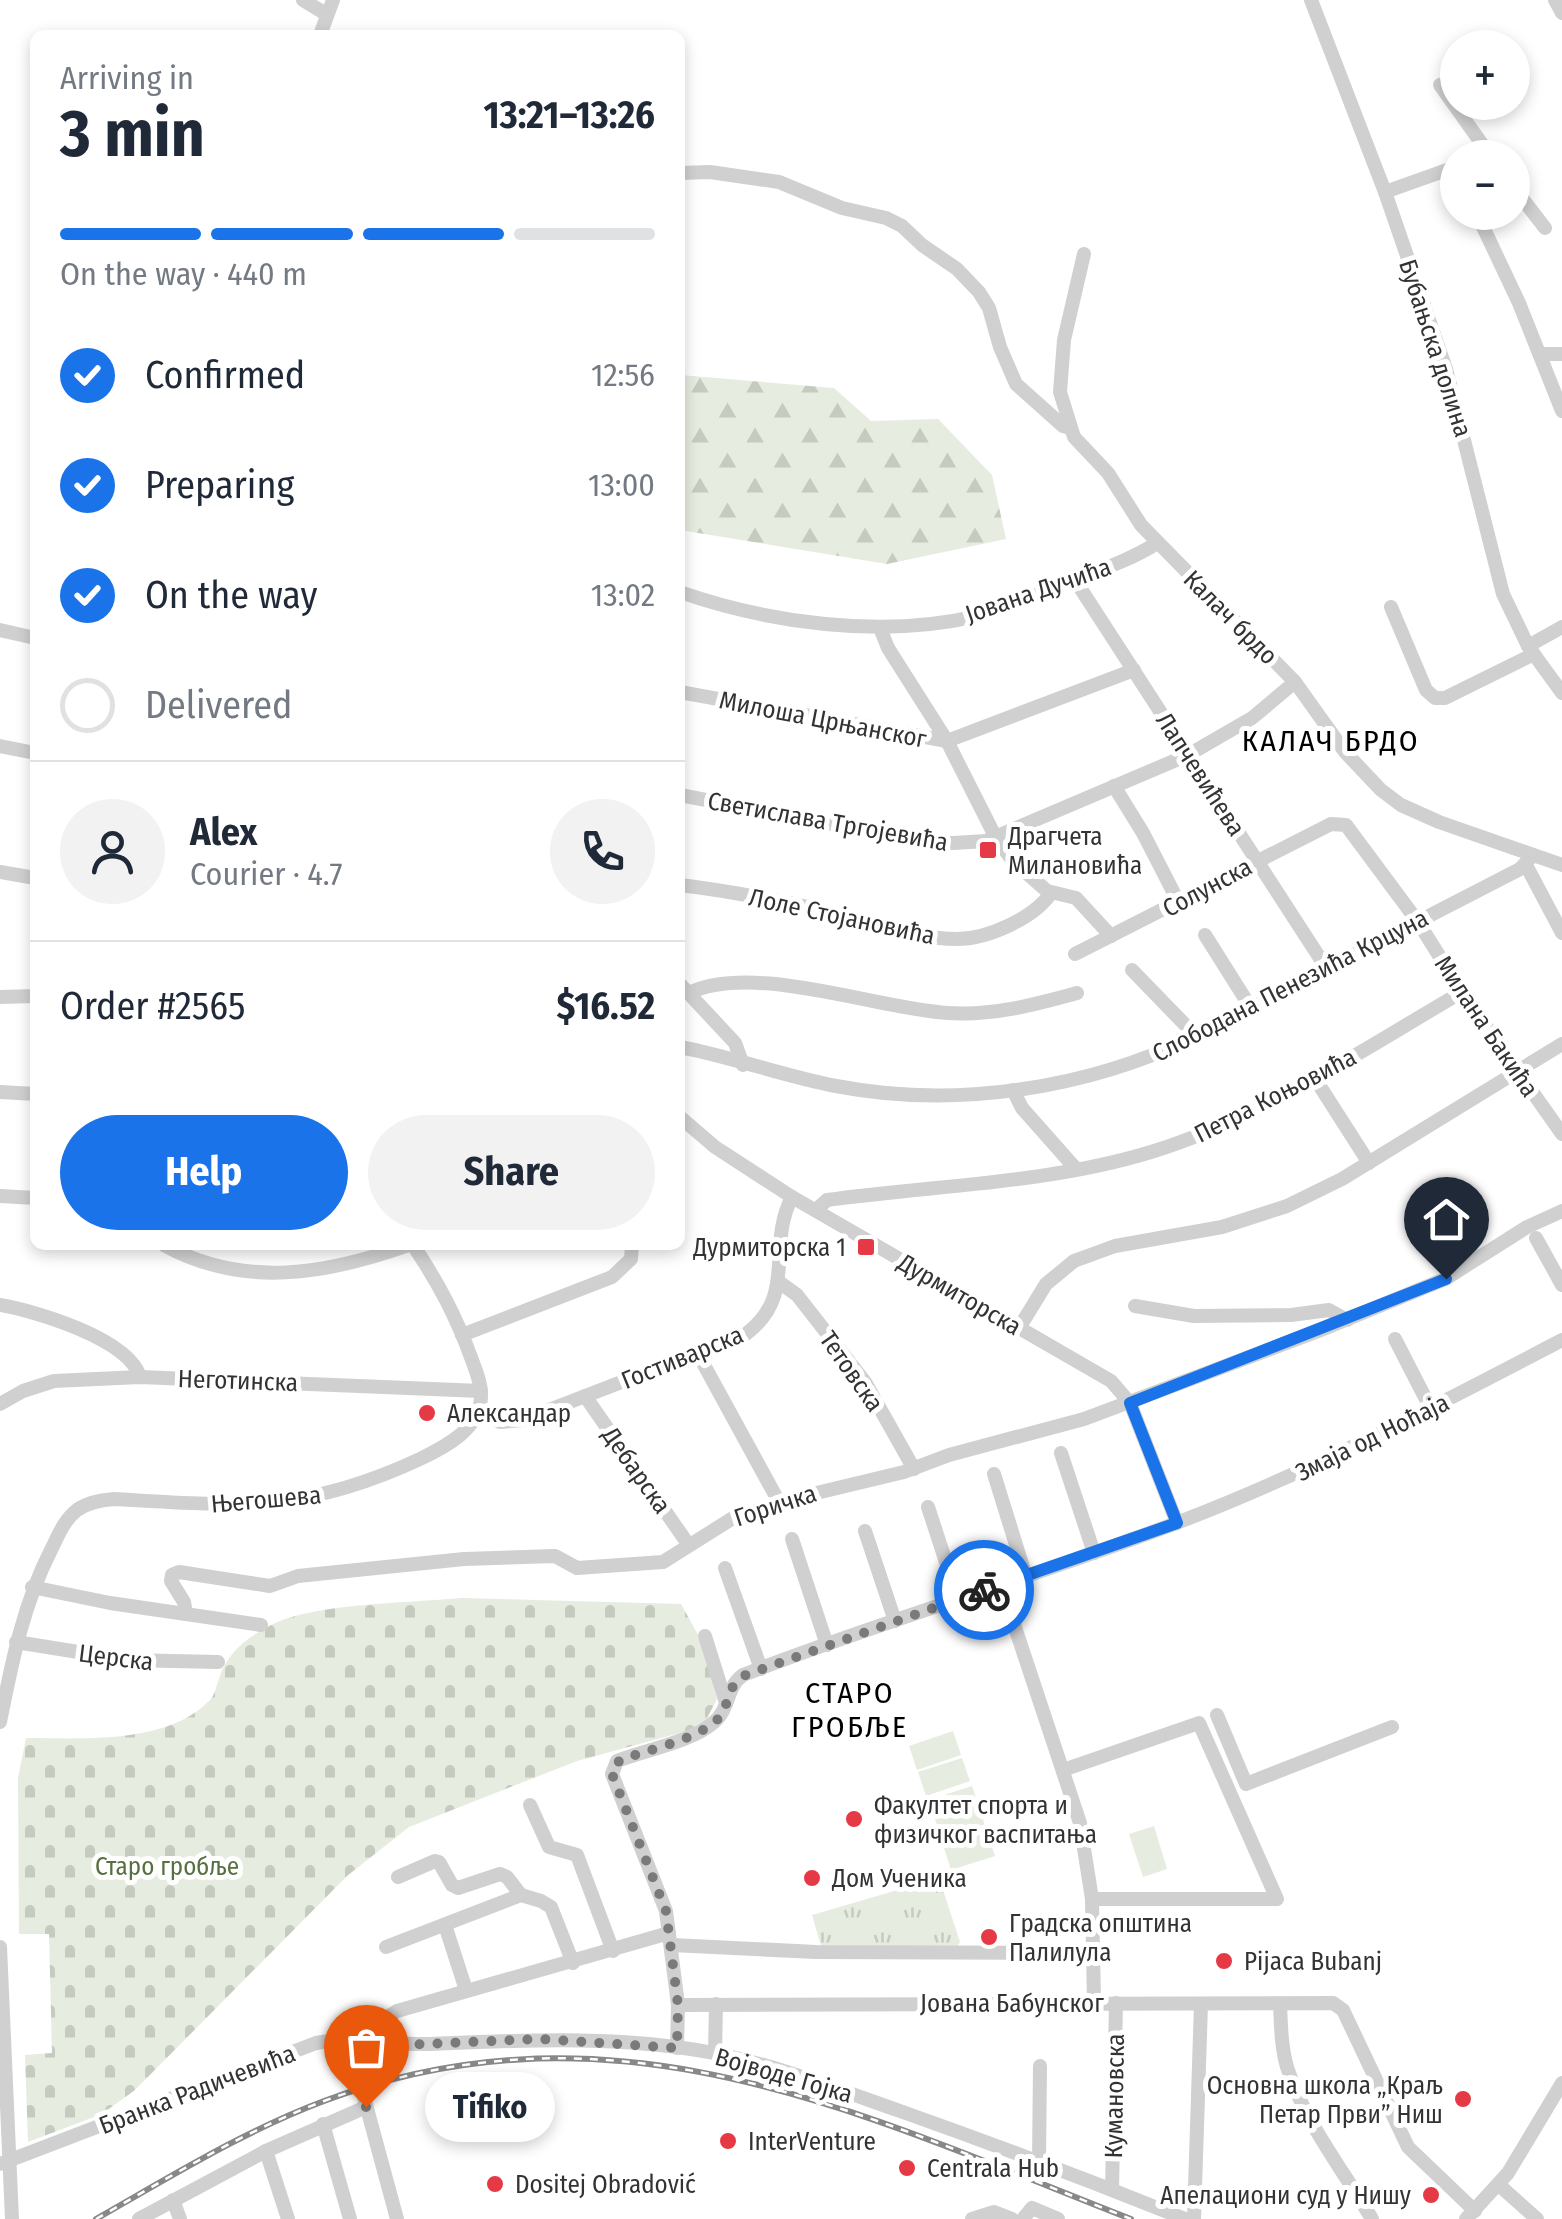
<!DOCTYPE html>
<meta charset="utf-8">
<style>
:root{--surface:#fff;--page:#f2f2f3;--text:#1f2937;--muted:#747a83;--line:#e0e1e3;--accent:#1a73e8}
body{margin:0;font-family:"Fira Sans Condensed",sans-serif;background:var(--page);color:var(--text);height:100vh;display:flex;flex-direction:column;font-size:38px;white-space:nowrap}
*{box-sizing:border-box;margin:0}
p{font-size:32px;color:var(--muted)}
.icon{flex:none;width:55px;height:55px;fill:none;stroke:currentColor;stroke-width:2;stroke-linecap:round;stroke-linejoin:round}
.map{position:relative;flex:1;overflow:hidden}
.details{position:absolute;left:30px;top:30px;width:655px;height:1220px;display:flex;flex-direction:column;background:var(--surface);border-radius:15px;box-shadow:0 5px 15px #0003}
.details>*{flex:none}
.buttons{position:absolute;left:1440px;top:30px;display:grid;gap:20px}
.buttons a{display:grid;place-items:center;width:90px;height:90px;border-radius:50%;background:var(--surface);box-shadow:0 5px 15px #0003;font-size:50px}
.pin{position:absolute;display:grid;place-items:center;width:85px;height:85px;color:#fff;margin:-102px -42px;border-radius:50% 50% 50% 0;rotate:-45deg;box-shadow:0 0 10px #0007}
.pin .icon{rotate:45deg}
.courier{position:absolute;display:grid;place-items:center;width:100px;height:100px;margin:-50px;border:8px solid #1a73e8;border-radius:50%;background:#fff;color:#222;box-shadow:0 2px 12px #0007}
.bubble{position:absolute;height:70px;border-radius:35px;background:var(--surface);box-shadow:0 5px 15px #0003;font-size:32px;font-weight:700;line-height:70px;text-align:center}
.headline em{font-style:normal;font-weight:700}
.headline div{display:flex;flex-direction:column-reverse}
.headline{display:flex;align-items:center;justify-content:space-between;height:170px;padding:0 30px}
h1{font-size:65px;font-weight:700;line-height:75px}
.bar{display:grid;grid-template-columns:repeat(4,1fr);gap:15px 10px;align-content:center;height:120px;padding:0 30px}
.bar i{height:12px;border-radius:8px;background:var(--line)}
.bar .current{background:var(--accent)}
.bar p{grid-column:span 4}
.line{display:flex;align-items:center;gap:25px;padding:0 30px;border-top:2px solid var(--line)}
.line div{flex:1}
.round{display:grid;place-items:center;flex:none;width:105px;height:105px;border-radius:52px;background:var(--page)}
ol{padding:0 30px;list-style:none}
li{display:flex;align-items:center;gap:30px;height:110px}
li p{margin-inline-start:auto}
li .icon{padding:10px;border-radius:50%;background:var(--accent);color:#fff;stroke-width:4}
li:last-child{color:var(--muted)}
li i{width:55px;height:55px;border:5px solid var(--line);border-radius:50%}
.action{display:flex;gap:20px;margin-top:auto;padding:20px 30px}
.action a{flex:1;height:115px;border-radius:60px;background:var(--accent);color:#fff;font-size:40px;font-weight:700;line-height:115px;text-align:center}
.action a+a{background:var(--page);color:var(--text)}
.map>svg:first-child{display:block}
.grass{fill:url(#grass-tufts)}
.forest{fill:url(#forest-firs)}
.cemetery{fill:url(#cemetery-stones)}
.garden{fill:#e6ecdf}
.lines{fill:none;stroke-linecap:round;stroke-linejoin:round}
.minor{stroke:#d0d0d0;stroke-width:14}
.rail-casing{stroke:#888;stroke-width:6}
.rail{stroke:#fff;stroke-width:2.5;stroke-dasharray:8;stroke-linecap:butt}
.done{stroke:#7a7a7a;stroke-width:10;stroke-dasharray:0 18}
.route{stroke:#1a73e8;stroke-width:12}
.poi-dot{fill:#e63946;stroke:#fff;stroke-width:4}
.labels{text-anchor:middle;stroke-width:10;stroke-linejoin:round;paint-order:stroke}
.street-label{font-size:25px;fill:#333;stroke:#fff}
.poi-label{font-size:25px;fill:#333;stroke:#fff;text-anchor:start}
.park-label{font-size:25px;fill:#56703f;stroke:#fff}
.quarter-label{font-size:30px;letter-spacing:2.5px;fill:#000;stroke:#fff}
</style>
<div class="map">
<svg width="1562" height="2219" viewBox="0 0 1562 2219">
<defs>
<pattern id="grass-tufts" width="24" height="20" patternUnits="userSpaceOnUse" patternTransform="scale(2.5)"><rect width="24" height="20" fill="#e6ecdf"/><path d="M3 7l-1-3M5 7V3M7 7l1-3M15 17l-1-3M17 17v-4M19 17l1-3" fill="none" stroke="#c6cbc0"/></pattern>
<pattern id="forest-firs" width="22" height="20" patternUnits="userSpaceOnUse" patternTransform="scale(2.5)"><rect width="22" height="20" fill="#e6ecdf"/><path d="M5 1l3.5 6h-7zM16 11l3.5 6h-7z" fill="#c6cbc0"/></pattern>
<pattern id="cemetery-stones" width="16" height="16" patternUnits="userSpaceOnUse" patternTransform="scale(2.5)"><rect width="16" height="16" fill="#e6ecdf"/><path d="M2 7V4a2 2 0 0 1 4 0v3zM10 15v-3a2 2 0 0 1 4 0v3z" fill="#c6cbc0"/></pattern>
</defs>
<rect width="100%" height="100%" fill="#fff"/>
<!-- grass -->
<path class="grass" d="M939 1878 960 1942 956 1948 821 1946 812 1915Z"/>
<!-- forest -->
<path class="forest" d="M680 375 834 388 871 421 938 419 992 475 1006 539 887 564 680 530Z"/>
<!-- cemetery -->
<path class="cemetery" d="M461 1598 681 1604 702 1642 717 1699 706 1720 687 1731 577 1761 409 1827 347 1876 135 2090 102 2114 28 2142 25 2055 52 2053 49 1934H19L18 1778 26 1738C83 1738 167 1745 210 1700 216 1693 216 1686 219 1679 226 1653 248 1637 271 1625 314 1603 410 1603 461 1598Z"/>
<!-- garden -->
<g class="garden">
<path d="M953 1731 961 1755 917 1770 909 1746Z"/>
<path d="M962 1758 970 1781 926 1796 918 1772Z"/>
<path d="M972 1786 995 1856 951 1870 929 1800Z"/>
<path d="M1154 1826 1167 1869 1143 1877 1129 1834Z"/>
</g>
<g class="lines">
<!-- minor -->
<g class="minor">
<path d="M303 0 326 14"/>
<path d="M1311 0 1385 192 1446 369 1503 594 1528 646 1562 693"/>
<path d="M1555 0 1562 13"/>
<path d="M320 35 333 0"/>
<path d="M1440 85 1492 158"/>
<path d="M680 173 710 172 779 182 842 208 886 218 902 226 922 245 957 269 979 292 989 308 1000 347 1016 384 1063 426 1070 428"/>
<path d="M1512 185 1545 228"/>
<path d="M1385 192 1458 166"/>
<path d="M1476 212 1519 303 1562 411"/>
<path d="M1084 254 1064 340 1060 392 1074 437 1108 473 1141 525 1295 682 1345 752 1381 790 1401 805 1439 822 1562 865"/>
<path d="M1540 354H1562"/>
<path d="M1075 580 1327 969"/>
<path d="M680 592C769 623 880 638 973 617 1005 609 1036 595 1066 583 1097 571 1129 561 1157 543"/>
<path d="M1391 607 1426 690 1435 698H1445L1534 654"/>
<path d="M880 628 888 648 947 741 996 838 1013 861 1047 891 1076 898 1111 936"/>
<path d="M0 630 35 638"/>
<path d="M1528 646 1562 627"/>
<path d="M680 692 947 741 1134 670"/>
<path d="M0 746 35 753"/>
<path d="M1114 786 1143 833 1179 903"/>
<path d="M680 795 937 844 986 841 1188 755 1252 718 1295 682"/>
<path d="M1526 865 1562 933"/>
<path d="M0 872 35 878"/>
<path d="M680 885C730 891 781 901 831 912 872 921 915 939 957 939 988 939 1034 918 1051 893"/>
<path d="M1205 935 1251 1008"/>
<path d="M1075 954 1331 824 1346 825 1418 922 1462 992 1562 1134"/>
<path d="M1132 970 1196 1036"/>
<path d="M680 984 735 1043 743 1065"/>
<path d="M689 993C753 962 877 1009 948 1013 992 1016 1034 1005 1077 993"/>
<path d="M0 997 35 996"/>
<path d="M680 1047C733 1057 783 1076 836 1086 956 1109 1087 1089 1196 1036L1520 869 1533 855"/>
<path d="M1314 1077 1369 1163"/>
<path d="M1013 1090 1022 1108 1076 1169"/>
<path d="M0 1092 35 1094"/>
<path d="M680 1117 715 1147 792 1197 1111 1381 1130 1403 1177 1523"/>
<path d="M0 1196 35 1198"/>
<path d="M816 1210 827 1200C935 1185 1046 1184 1151 1152 1262 1118 1362 1050 1462 992"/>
<path d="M1536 1238 1562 1285"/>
<path d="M164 1245C244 1289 327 1274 409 1245"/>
<path d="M779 1282 797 1295 865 1382 914 1469"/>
<path d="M0 1305C36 1311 129 1339 140 1377"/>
<path d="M1135 1306 1194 1316 1291 1315 1329 1310 1347 1320"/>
<path d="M1019 1328 1046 1284 1074 1261 1115 1246 1222 1227 1287 1206 1342 1179 1562 1044"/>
<path d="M462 1335 612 1277 631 1259 632 1245"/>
<path d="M1395 1339 1431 1409"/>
<path d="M698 1354 779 1502"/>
<path d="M585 1396 688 1544"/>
<path d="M0 1404 23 1391 54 1381 140 1377 481 1391"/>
<path d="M478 1411 500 1422 523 1420 746 1334C798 1295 766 1247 792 1197"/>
<path d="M1061 1453 1094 1553"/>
<path d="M994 1474 1026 1577"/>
<path d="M928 1507 958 1599"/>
<path d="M865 1531 895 1621"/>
<path d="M792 1539 827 1645"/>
<path d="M725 1568 761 1669"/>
<path d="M1001 1585 1080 1823 1092 1899 1094 2002"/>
<path d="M32 1587 110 1603 261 1625"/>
<path d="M186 1614 184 1602 171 1581 172 1575 179 1572 270 1586 298 1576 464 1559 555 1556 577 1568 663 1562 733 1518 779 1502 904 1472 949 1455 1084 1419 1321 1330 1445 1279 1527 1227 1562 1211"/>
<path d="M705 1636 726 1703"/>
<path d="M16 1642 128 1660 218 1662"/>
<path d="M1217 1715 1246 1784 1392 1727"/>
<path d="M0 1722C12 1662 23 1605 51 1550 58 1536 64 1520 77 1510 88 1502 101 1500 114 1499 239 1506 302 1514 420 1459 445 1447 480 1429 481 1397 482 1385 476 1371 472 1360 456 1316 439 1284 413 1245"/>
<path d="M1063 1770 1199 1723 1277 1899H1092"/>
<path d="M530 1805 549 1847 577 1855 613 1951"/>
<path d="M398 1877 435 1861 439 1862 452 1885 458 1888 500 1874 507 1877 521 1895 541 1901 551 1907 573 1963"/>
<path d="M445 1925 466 1990"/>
<path d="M672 1945 816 1952 1092 1953"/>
<path d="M0 1947 12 2219"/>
<path d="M386 1947 521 1895"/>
<path d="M1280 2004C1281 2025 1281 2046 1287 2067 1304 2121 1343 2170 1372 2219"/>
<path d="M678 2005 1333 2003 1343 2010 1408 2147 1475 2211"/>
<path d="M677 2048 678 2005 666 1911 612 1774 617 1761C645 1750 692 1742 714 1722 730 1709 726 1687 743 1675 887 1619 1035 1577 1179 1522 1312 1471 1436 1406 1562 1340"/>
<path d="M715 2053 716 2004"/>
<path d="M323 2124 350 2219"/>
<path d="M266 2151 288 2219"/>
<path d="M1039 2161 1040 2066"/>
<path d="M0 2164 316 2043C353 2036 392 2045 430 2044 526 2040 624 2035 719 2054 781 2067 840 2090 900 2111 996 2145 1091 2181 1185 2219"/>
<path d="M1499 2185 1537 2219"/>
<path d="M1112 2190 1116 2003"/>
<path d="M173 2200 180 2219"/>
<path d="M139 2219 266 2151 366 2107"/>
<path d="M397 2219 358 2075C355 2042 369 2027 397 2011L669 1933"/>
<path d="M972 2219 994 2212 1012 2219"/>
<path d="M1023 2219 1032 2208 1058 2219"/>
<path d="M1194 2219 1201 2004"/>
<path d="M1466 2219 1508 2173 1562 2083"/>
</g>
<!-- rail casing -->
<g class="rail-casing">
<path id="rail" d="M96 2219C170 2177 244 2131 324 2101 617 1992 862 2114 1131 2219"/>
</g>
<!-- rail -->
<use href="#rail" class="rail"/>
</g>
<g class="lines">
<!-- done -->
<path class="done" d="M366 2107 357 2064 361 2041 401 2045 540 2039 677 2048 678 2005 666 1911 612 1774 614 1765 621 1760C647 1750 695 1740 716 1721 730 1708 726 1686 743 1676L984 1590"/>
<!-- route -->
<path class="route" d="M984 1590 1177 1523 1130 1403 1446 1279"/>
</g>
<!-- markers -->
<g class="poi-dot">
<rect x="978" y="840" width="20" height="20" rx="5"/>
<rect x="856" y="1237" width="20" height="20" rx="5"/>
<circle cx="427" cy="1413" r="10"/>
<circle cx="854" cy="1819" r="10"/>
<circle cx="812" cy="1878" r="10"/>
<circle cx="989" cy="1937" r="10"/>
<circle cx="1224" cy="1961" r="10"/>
<circle cx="1463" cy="2099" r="10"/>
<circle cx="728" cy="2141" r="10"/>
<circle cx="907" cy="2168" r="10"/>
<circle cx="495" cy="2184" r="10"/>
<circle cx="1431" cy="2195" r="10"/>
</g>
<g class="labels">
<!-- street labels -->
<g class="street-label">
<text transform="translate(1436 348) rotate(72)" y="9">Бубањска долина</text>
<text transform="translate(1038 590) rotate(-19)" y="9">Јована Дучића</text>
<text transform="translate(1231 617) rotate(45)" y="9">Калач брдо</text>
<text transform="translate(823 719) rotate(11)" y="9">Милоша Црњанског</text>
<text transform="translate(1201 774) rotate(57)" y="9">Лапчевићева</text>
<text transform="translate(828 821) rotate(10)" y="9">Светислава Тргојевића</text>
<text transform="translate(1207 887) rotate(-28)" y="9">Солунска</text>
<text transform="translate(842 916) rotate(12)" y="9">Лоле Стојановића</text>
<text transform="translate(1290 985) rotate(-27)" y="9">Слободана Пенезића Крцуна</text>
<text transform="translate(1487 1026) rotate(56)" y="9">Милана Бакића</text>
<text transform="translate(1275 1095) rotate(-27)" y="9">Петра Коњовића</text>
<text transform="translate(960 1294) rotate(30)" y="9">Дурмиторска</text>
<text transform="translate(682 1357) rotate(-22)" y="9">Гостиварска</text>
<text transform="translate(852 1371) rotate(55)" y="9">Тетовска</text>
<text transform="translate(238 1380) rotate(2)" y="9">Неготинска</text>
<text transform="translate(1372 1437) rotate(-26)" y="9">Змаја од Ноћаја</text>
<text transform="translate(637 1470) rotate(55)" y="9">Дебарска</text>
<text transform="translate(266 1499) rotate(-5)" y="9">Његошева</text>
<text transform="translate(775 1505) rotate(-18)" y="9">Горичка</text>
<text transform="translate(116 1657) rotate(7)" y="9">Церска</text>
<text x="1012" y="2012">Јована Бабунског</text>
<text transform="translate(784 2075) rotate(16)" y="9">Војводе Гојка</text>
<text transform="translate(197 2089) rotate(-21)" y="9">Бранка Радичевића</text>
<text transform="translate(1114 2096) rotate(-89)" y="9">Кумановска</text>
</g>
<!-- poi labels -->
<g class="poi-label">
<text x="1008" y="845">Драгчета<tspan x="1008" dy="29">Милановића</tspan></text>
<text x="846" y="1256" text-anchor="end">Дурмиторска 1</text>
<text x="447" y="1422">Александар</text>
<text x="874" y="1814">Факултет спорта и<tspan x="874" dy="29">физичког васпитања</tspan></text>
<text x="832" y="1887">Дом Ученика</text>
<text x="1009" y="1932">Градска општина<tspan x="1009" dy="29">Палилула</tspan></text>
<text x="1244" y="1970">Pijaca Bubanj</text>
<text x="1443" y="2094" text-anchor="end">Основна школа „Краљ<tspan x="1443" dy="29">Петар Први” Ниш</tspan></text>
<text x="748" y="2150">InterVenture</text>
<text x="927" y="2177">Centrala Hub</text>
<text x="515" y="2193">Dositej Obradović</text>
<text x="1411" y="2204" text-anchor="end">Апелациони суд у Нишу</text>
</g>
<!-- park labels -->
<g class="park-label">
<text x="167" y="1875">Старо гробље</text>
</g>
<!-- quarter labels -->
<g class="quarter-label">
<text x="1331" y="751">КАЛАЧ БРДО</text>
<text x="850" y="1703">СТАРО<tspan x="850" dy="34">ГРОБЉЕ</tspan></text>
</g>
</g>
</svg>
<div class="buttons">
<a>+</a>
<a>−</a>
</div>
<div class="pin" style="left:366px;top:2107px;background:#ea580c"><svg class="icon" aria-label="bag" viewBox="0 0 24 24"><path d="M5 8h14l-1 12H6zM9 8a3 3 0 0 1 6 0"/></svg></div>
<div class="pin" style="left:1446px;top:1279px;background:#1f2937"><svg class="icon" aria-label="home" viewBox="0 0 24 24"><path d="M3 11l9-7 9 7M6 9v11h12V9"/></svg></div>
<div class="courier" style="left:984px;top:1590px"><svg class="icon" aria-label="bike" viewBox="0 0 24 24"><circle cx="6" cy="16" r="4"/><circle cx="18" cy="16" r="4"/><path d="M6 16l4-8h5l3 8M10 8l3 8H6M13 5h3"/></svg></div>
<div class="bubble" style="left:425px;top:2072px;width:130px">Tifiko</div>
<section class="details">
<div class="headline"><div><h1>3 min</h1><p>Arriving in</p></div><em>13:21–13:26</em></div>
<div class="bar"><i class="current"></i><i class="current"></i><i class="current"></i><i></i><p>On the way · 440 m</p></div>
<ol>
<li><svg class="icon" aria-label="check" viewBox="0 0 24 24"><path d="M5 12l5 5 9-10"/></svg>Confirmed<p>12:56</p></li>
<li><svg class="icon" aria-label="check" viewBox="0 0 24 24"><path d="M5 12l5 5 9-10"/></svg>Preparing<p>13:00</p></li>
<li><svg class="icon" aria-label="check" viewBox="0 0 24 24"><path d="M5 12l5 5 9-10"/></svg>On the way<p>13:02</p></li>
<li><i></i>Delivered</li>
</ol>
<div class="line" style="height:180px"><a class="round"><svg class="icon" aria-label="person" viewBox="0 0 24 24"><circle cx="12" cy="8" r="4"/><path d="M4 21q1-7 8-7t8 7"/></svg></a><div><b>Alex</b><p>Courier · 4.7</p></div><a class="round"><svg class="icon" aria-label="phone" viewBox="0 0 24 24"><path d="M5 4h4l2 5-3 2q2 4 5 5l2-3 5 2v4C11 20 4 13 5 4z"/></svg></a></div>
<div class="line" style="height:130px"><div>Order #2565</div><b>$16.52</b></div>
<div class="action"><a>Help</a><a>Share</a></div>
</section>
</div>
